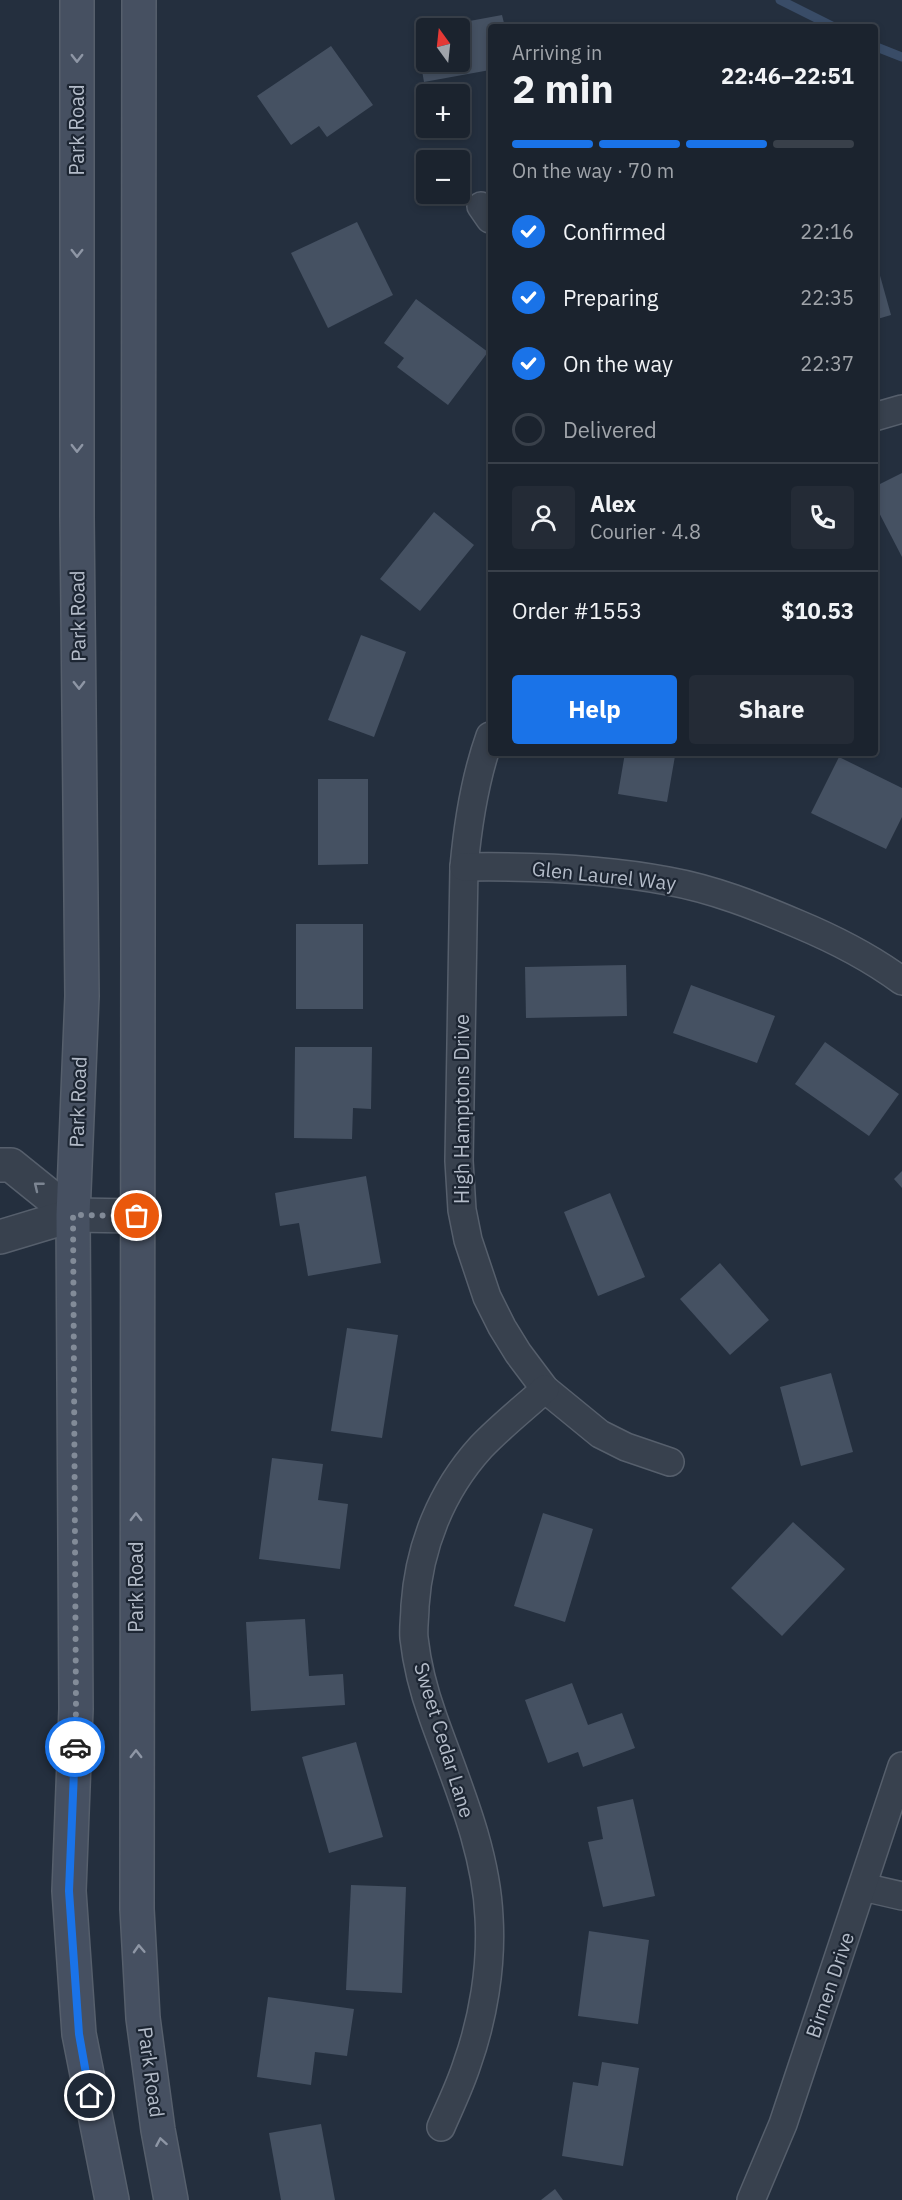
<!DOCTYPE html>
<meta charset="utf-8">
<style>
:root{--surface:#1b232e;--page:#242b36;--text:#f1f3f6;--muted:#a0a4aa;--line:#39404a;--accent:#1a73e8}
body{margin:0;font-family:"IBM Plex Sans",sans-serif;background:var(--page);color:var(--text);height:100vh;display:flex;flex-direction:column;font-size:22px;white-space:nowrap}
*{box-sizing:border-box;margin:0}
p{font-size:20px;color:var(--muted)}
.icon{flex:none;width:33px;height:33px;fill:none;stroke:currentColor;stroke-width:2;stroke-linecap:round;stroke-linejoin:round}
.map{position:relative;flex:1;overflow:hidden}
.details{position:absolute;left:488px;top:24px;width:390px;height:732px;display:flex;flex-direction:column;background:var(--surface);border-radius:6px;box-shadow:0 3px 9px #0003,0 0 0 2px var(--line)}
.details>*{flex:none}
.needle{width:39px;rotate:345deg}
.tools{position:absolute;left:416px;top:18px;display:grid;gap:12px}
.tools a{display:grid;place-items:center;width:54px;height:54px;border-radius:6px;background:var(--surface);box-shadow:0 3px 9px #0003,0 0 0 2px var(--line);font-size:30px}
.pin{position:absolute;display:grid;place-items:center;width:51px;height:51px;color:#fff;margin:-26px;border:3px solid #fff;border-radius:50%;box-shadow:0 2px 6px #0007}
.courier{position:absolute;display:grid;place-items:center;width:60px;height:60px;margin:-30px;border:4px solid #1a73e8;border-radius:50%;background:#fff;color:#222;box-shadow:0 2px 8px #0007}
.overview em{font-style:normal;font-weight:700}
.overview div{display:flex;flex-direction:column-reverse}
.overview{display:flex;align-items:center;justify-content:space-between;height:102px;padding:0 24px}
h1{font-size:39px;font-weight:700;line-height:45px}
.bar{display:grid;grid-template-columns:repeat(4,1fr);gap:9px 6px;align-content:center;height:72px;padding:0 24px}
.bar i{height:8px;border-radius:4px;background:var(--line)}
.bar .selected{background:var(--accent)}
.bar p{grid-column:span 4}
.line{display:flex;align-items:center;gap:15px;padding:0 24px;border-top:2px solid var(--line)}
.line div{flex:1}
.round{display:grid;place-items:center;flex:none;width:63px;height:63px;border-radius:6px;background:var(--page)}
ol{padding:0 24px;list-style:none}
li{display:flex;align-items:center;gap:18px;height:66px}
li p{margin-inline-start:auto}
li .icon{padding:6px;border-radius:50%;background:var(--accent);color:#fff;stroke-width:4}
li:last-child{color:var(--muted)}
li i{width:33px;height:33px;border:3px solid var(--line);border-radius:50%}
.cta{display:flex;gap:12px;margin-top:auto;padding:12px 24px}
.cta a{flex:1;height:69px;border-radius:6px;background:var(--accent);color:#fff;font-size:24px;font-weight:700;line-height:69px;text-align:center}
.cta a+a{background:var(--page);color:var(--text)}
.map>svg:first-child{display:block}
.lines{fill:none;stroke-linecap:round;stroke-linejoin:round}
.stream{stroke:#394c67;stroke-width:9}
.building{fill:#455162}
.minor-casing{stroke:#565f6c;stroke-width:30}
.tertiary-casing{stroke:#565f6c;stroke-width:36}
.secondary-casing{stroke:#565f6c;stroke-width:36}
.minor{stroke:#38414e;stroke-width:27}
.tertiary{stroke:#38414e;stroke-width:33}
.secondary{stroke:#465061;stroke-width:33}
.oneway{stroke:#8e96a5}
.oneway2{stroke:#7c8592}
.done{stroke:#828b98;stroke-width:6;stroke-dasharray:0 10.8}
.route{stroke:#1a73e8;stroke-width:8}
.labels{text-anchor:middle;stroke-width:4.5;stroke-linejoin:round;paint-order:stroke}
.street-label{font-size:20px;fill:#b4bcc9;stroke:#1d2633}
</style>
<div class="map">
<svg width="902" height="2200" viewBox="0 0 902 2200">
<rect width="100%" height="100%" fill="#242f3e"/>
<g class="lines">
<!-- stream -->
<g class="stream">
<path d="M780 0 834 27"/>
<path d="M874 46 902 57"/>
</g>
</g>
<!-- building -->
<g class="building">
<path d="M502 15 505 27H490V70L424 82 415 31 426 29V62H459V28L437 27Z"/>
<path d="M331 46 373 105 327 137 319 126 291 145 257 96Z"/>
<path d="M357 222 393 295 328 328 291 253Z"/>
<path d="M879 272 891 315 874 320V273Z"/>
<path d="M416 299 488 352 448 405 397 367 404 358 384 343Z"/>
<path d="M902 473V557L874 503V487Z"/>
<path d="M434 512 474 545 420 611 380 579Z"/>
<path d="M361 635 406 652 374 737 328 720Z"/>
<path d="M625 753H692L691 758 675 756 667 802 618 794Z"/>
<path d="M839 757 902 788V817L886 849 811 813Z"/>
<path d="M318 779H368V864L318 865Z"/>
<rect x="296" y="924" width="67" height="85"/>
<path d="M626 965 627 1016 526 1018 525 967Z"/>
<path d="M691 985 775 1016 757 1063 673 1033Z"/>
<path d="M825 1042 899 1094 869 1136 795 1084Z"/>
<path d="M295 1047H372L371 1109 353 1108 352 1139 294 1138Z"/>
<path d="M902 1171V1188L894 1179Z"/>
<path d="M366 1176 381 1263 308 1276 299 1223 280 1226 275 1193Z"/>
<path d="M610 1193 645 1277 598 1296 564 1212Z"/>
<path d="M720 1263 769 1320 730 1355 680 1299Z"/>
<path d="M347 1328 398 1335 382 1438 331 1431Z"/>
<path d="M831 1373 853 1452 801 1466 780 1387Z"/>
<path d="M272 1458 323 1464 318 1500 348 1504 340 1569 259 1559Z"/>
<path d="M543 1513 593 1529 565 1622 514 1606Z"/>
<path d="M793 1522 845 1569 782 1636 731 1588Z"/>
<path d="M305 1619 309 1676 343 1674 345 1705 251 1711 246 1622Z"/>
<path d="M572 1683 588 1725 622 1713 635 1748 583 1767 578 1752 548 1763 525 1700Z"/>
<path d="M356 1742 383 1837 329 1853 302 1757Z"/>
<path d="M633 1799 655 1896 603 1907 588 1842 603 1839 597 1807Z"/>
<path d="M351 1885 406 1887 402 1993 346 1990Z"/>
<path d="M589 1931 649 1940 638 2024 578 2016Z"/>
<path d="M268 1997 354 2009 347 2056 315 2052 311 2085 257 2077Z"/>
<path d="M602 2062 639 2068 623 2166 562 2156 573 2082 598 2086Z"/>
<path d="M321 2124 335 2200H281L269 2133Z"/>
<path d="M555 2189 563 2200H541Z"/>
</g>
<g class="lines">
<!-- minor casing -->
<g class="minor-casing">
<g id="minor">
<path d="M481 206 490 219"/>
<path d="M874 417 902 409"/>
<path d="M490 736C475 778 468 822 464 867L459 1161 462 1210 468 1240 487 1297 502 1327 518 1353 545 1389 600 1434 626 1447 670 1462"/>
<path d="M464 867C532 866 601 868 668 881 713 889 756 906 798 924 834 939 871 958 902 981"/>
<path d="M863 1887 902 1896"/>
<path d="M441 2127C450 2106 460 2086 467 2064 483 2019 492 1966 489 1917 486 1848 456 1782 433 1717 424 1692 417 1665 414 1638 413 1628 415 1617 415 1606 419 1547 441 1491 481 1447 501 1426 524 1408 545 1389"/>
<path d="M751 2200 783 2124 902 1766"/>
</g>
</g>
<!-- tertiary casing -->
<g class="tertiary-casing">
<g id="tertiary">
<path d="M0 1165H11L73 1215"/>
<path d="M0 1237 73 1215 137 1216"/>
</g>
</g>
<!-- secondary casing -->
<g class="secondary-casing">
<g id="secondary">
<path d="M77 0V517L82 996 73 1215 76 1709 69 1891 79 2034 112 2200"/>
<path d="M139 0 137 1909 143 2018 158 2130 171 2200"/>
</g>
</g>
<!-- minor -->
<use href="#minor" class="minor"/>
<!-- tertiary -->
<use href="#tertiary" class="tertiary"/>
<!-- secondary -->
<use href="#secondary" class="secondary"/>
</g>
<!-- one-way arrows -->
<defs><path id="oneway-chevron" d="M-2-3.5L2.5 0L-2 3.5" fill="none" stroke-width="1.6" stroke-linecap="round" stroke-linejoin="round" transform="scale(1.5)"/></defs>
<g class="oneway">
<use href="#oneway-chevron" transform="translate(77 58) rotate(90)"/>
<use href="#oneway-chevron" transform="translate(77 253) rotate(90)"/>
<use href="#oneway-chevron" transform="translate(77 448) rotate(90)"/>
<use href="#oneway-chevron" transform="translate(79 685) rotate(89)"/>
<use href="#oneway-chevron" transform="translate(136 1517) rotate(-90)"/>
<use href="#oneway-chevron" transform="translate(136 1754) rotate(-90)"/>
<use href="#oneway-chevron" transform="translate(139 1949) rotate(-93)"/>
<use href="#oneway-chevron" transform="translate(161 2142) rotate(-100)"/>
</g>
<use class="oneway2" href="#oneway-chevron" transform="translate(38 1186) rotate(-141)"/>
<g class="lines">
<!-- done -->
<path class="done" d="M75 1747 76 1709 73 1215 137 1216"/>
<!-- route -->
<path class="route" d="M75 1747 69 1891 79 2034 90 2096"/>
</g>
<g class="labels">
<!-- street labels -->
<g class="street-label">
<text transform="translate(77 130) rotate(-90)" y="7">Park Road</text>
<text transform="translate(78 616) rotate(-91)" y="7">Park Road</text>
<text transform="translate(604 876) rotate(6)" y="7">Glen Laurel Way</text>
<text transform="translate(78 1102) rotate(-88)" y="7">Park Road</text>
<text transform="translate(462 1109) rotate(-90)" y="7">High Hamptons Drive</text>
<text transform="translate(136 1587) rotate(-90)" y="7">Park Road</text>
<text transform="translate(444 1740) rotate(73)" y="7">Sweet Cedar Lane</text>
<text transform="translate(830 1985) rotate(-71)" y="7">Birnen Drive</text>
<text transform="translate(151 2072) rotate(82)" y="7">Park Road</text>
</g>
</g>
</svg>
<div class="tools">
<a><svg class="needle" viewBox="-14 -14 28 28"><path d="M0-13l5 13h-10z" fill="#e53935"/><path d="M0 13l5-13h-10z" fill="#a0a4aa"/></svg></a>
<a>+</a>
<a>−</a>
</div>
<div class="pin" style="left:137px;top:1216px;background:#ea580c"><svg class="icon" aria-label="bag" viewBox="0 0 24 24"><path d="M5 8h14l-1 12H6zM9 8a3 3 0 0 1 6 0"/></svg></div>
<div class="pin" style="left:90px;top:2096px;background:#1f2937"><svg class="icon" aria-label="home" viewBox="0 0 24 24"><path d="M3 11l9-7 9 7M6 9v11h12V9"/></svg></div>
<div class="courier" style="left:75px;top:1747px"><svg class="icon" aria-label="car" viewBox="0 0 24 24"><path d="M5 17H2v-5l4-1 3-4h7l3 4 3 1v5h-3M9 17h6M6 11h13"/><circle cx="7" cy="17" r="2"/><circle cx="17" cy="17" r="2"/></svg></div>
<section class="details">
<div class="overview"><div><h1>2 min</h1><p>Arriving in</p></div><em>22:46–22:51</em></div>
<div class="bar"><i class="selected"></i><i class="selected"></i><i class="selected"></i><i></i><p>On the way · 70 m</p></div>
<ol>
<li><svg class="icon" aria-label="check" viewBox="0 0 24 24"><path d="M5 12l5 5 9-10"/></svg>Confirmed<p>22:16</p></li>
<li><svg class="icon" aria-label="check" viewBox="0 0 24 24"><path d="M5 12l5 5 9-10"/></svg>Preparing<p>22:35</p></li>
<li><svg class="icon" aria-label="check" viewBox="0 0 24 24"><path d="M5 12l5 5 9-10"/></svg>On the way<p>22:37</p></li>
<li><i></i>Delivered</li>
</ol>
<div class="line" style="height:108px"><a class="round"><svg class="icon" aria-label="person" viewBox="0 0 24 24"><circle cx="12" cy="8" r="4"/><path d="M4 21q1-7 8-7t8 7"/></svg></a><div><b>Alex</b><p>Courier · 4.8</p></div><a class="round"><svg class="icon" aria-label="phone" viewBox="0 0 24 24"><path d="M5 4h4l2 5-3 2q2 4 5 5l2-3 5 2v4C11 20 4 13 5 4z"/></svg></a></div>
<div class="line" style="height:78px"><div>Order #1553</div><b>$10.53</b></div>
<div class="cta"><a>Help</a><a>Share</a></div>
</section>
</div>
